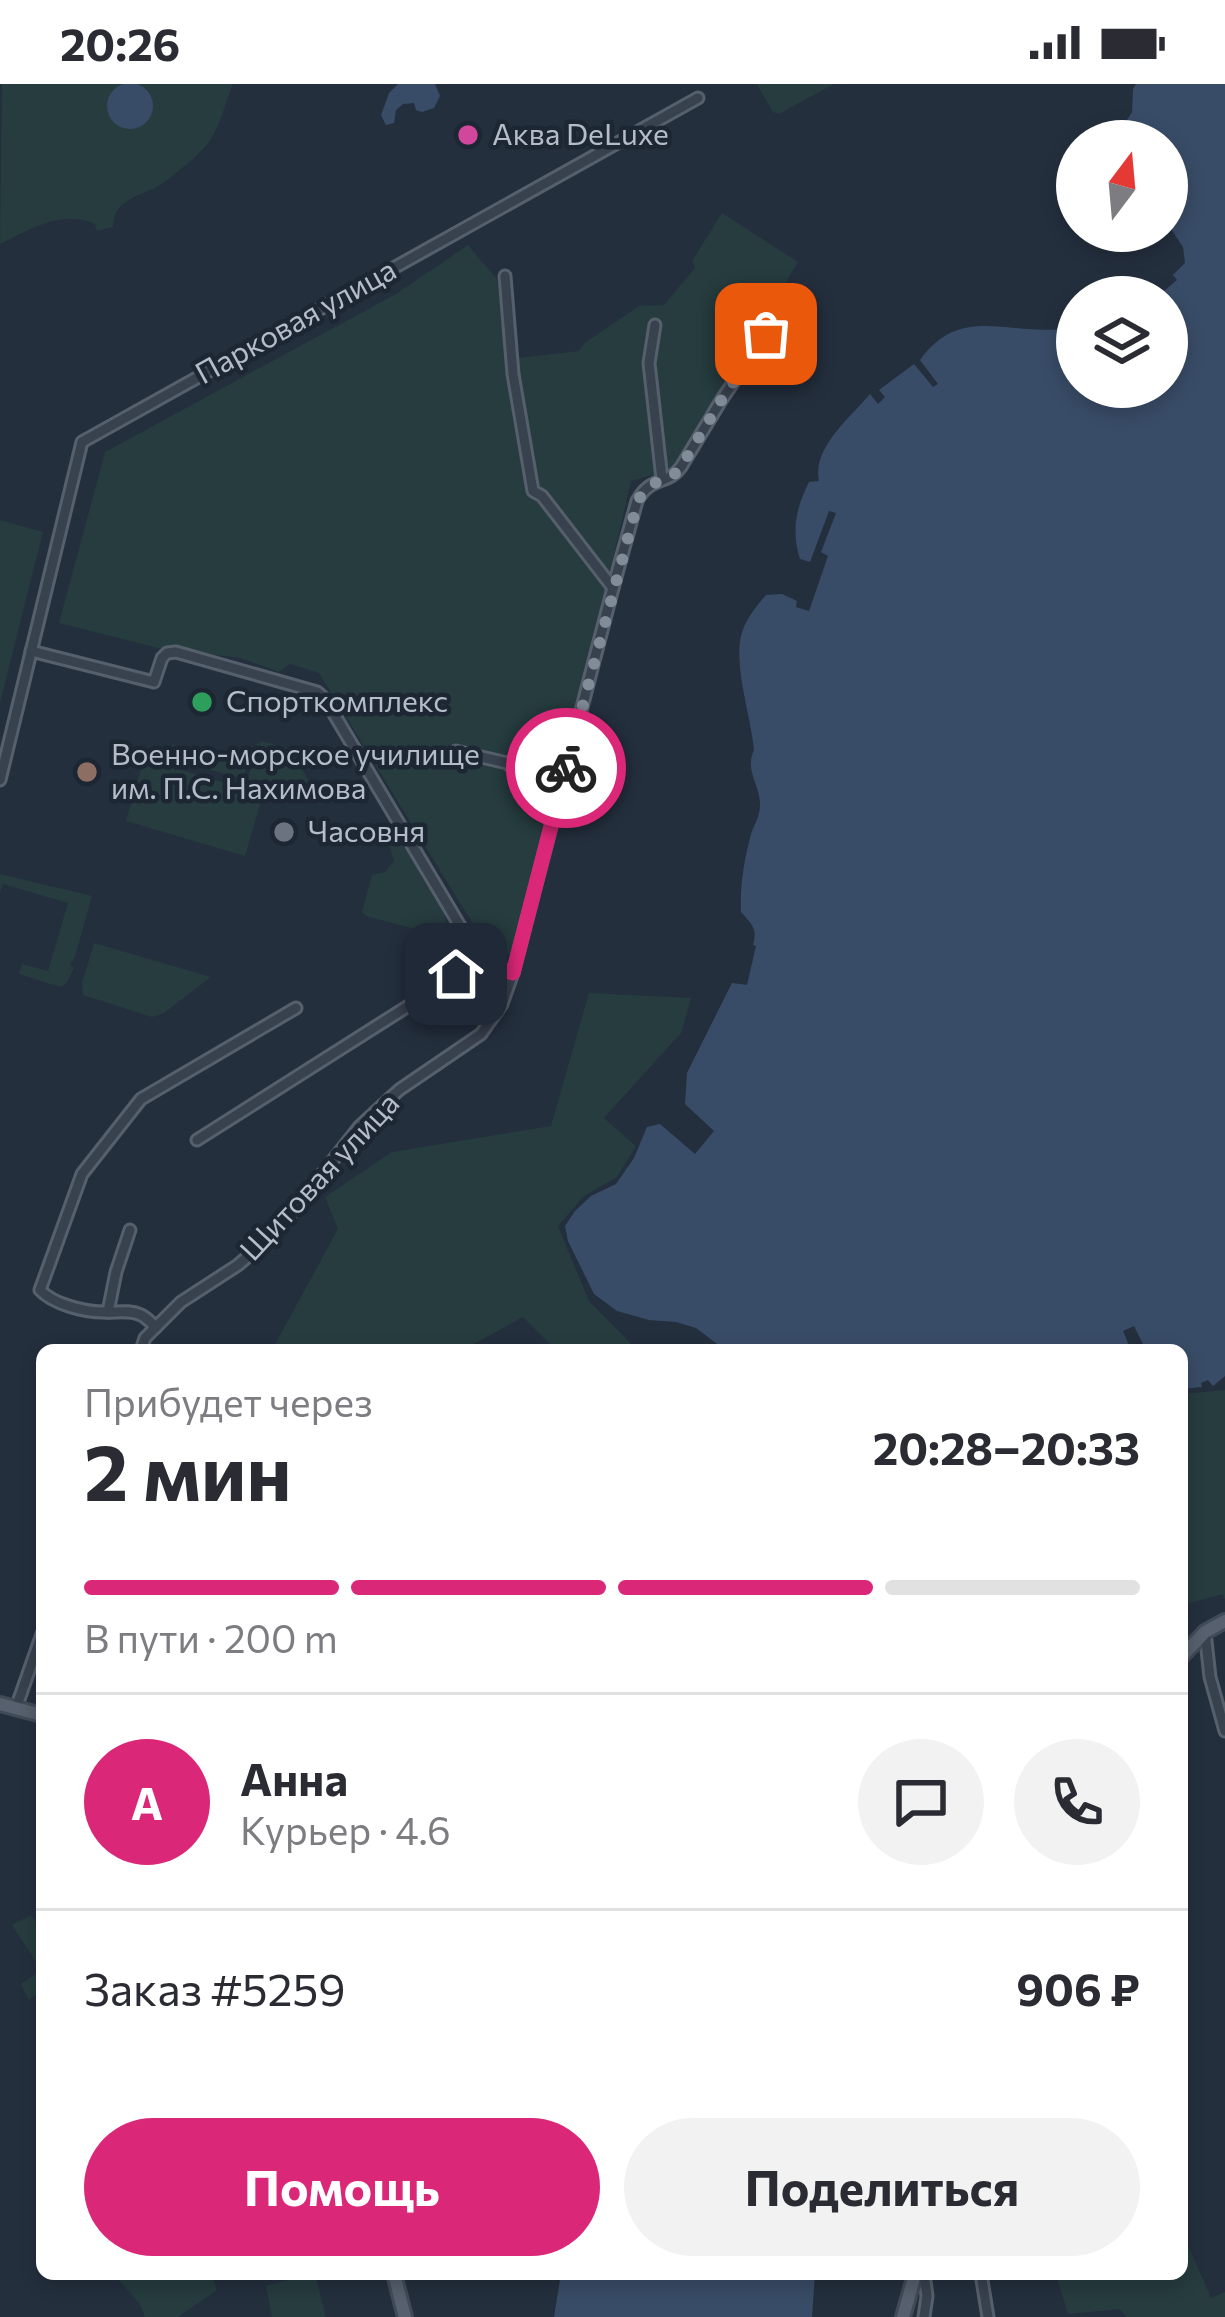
<!DOCTYPE html>
<html lang="ru">
<meta charset="utf-8">
<style>
:root{--surface:#fff;--page:#f2f2f3;--text:#2b2b33;--muted:#7c7c81;--line:#e1e1e2;--accent:#db2777}
body{margin:0;font-family:Commissioner,sans-serif;background:var(--page);color:var(--text);height:100vh;display:flex;flex-direction:column;font-size:45px;white-space:nowrap}
*{box-sizing:border-box;margin:0}
p{font-size:39px;color:var(--muted)}
.icon{flex:none;width:66px;height:66px;fill:none;stroke:currentColor;stroke-width:2;stroke-linecap:round;stroke-linejoin:round}
.map{position:relative;flex:1;overflow:hidden}
.sheet{position:absolute;left:36px;top:1260px;width:1152px;height:936px;display:flex;flex-direction:column;background:var(--surface);border-radius:18px;box-shadow:0 6px 18px #0003}
.sheet>*{flex:none}
.needle{width:78px;rotate:16deg}
.buttons{position:absolute;left:1056px;top:36px;display:grid;gap:24px}
.buttons a{display:grid;place-items:center;width:132px;height:132px;border-radius:50%;background:var(--surface);box-shadow:0 6px 18px #0003;font-size:60px}
.pin{position:absolute;display:grid;place-items:center;width:102px;height:102px;color:#fff;margin:-51px;border-radius:24px;box-shadow:0 6px 18px #0006}
.courier{position:absolute;display:grid;place-items:center;width:120px;height:120px;margin:-60px;border:9px solid #db2777;border-radius:50%;background:#fff;color:#222;box-shadow:0 3px 15px #0007}
.summary em{font-style:normal;font-weight:700}
.summary div{display:flex;flex-direction:column-reverse}
.summary{display:flex;align-items:center;justify-content:space-between;height:204px;padding:0 48px}
h1{font-size:78px;font-weight:700;line-height:90px}
.bar{display:grid;grid-template-columns:repeat(4,1fr);gap:18px 12px;align-content:center;height:144px;padding:0 48px}
.bar i{height:15px;border-radius:9px;background:var(--line)}
.bar .current{background:var(--accent)}
.bar p{grid-column:span 4}
.line{display:flex;align-items:center;gap:30px;padding:0 48px;border-top:3px solid var(--line)}
.line div{flex:1}
.round{display:grid;place-items:center;flex:none;width:126px;height:126px;border-radius:63px;background:var(--page)}
.button{display:flex;gap:24px;margin-top:auto;padding:24px 48px}
.button a{flex:1;height:138px;border-radius:72px;background:var(--accent);color:#fff;font-size:48px;font-weight:700;line-height:138px;text-align:center}
.button a+a{background:var(--page);color:var(--text)}
.status{display:flex;justify-content:space-between;align-items:center;height:84px;padding:0 60px;background:var(--surface);direction:ltr}
.status svg{height:33px;fill:currentColor}
.map>svg:first-child{display:block}
.green{fill:#263c3f}
.water{fill:#394c67}
.lines{fill:none;stroke-linecap:round;stroke-linejoin:round}
.minor-casing{stroke:#565f6c;stroke-width:15}
.major-casing{stroke:#414a57;stroke-width:18}
.minor{stroke:#38414e;stroke-width:9}
.major{stroke:#56606e;stroke-width:12}
.done{stroke:#828b98;stroke-width:12;stroke-dasharray:0 21.6}
.route{stroke:#db2777;stroke-width:15}
.hotel-dot{fill:#d1479c;stroke:#1d2633;stroke-width:4.5}
.leisure-dot{fill:#2e9e5b;stroke:#1d2633;stroke-width:4.5}
.education-dot{fill:#8d6e63;stroke:#1d2633;stroke-width:4.5}
.worship-dot{fill:#6b7280;stroke:#1d2633;stroke-width:4.5}
.labels{text-anchor:middle;stroke-width:9;stroke-linejoin:round;paint-order:stroke}
.poi-label{font-size:30px;fill:#b4bcc9;stroke:#1d2633;text-anchor:start}
.street-label{font-size:30px;fill:#b4bcc9;stroke:#1d2633}
</style>
<div class="status"><b>20:26</b><svg viewBox="0 0 49 12"><path d="M0 12V9h3v3zM5 12V6h3v6zM10 12V3h3v9zM15 12V0h3v12zM26 1h20v11H26zM47 4h2v5h-2z"/></svg></div>
<div class="map">
<svg width="1225" height="2233" viewBox="0 0 1225 2233">
<rect width="100%" height="100%" fill="#242f3e"/>
<!-- green -->
<g class="green">
<path d="M2 0H233C226 17 221 39 211 55 201 70 182 84 168 95 148 113 114 110 113 143L97 147 95 140C63 125 30 145 0 160Z"/>
<path d="M757 0H834L779 30 773 28Z"/>
<path d="M722 129 798 178 673 385 631 397 600 532 512 870 490 868 319 589 290 580 279 588 240 574 158 564 59 539 105 368 396 210 468 161 497 195 508 275 579 267 586 258 639 222 664 221 695 184 692 177Z"/>
<path d="M0 436 43 448 0 619Z"/>
<path d="M262 657 290 665 320 716 247 697 257 660Z"/>
<path d="M172 660 247 680 243 695 168 674Z"/>
<path d="M144 675 263 710 245 772 126 737Z"/>
<path d="M392 743 399 747 445 831 447 841 438 851 366 832 362 828 372 791 385 788 394 777 390 763 382 758 385 746Z"/>
<path d="M0 790 92 812 75 873 70 881 74 884 66 900 60 903 19 890 22 880 48 887 68 819 3 800 0 808Z"/>
<path d="M94 859 211 893 164 929 152 933 83 911 82 899Z"/>
<path d="M589 909 691 914 681 949 604 1034 636 1062 617 1093 584 1112 558 1142 589 1217 637 1266H556L523 1233 463 1266H272L338 1145 325 1113 392 1068 551 1042Z"/>
<path d="M1225 1306V1516L1223 1510 1186 1520 1189 1539 1182 1554V1310Z"/>
<path d="M31 1831 42 1847V1906L29 1916 21 1900 41 1886 12 1841Z"/>
<path d="M1182 2147 1211 2214 1225 2208V2233H1126L1120 2225 1068 2230 1056 2190H1182Z"/>
<path d="M136 2190H211L217 2206 178 2233H145L140 2220 119 2196Z"/>
<path d="M307 2190H315L326 2233H272L266 2202Z"/>
</g>
<!-- water -->
<g class="water">
<circle cx="130" cy="22" r="23"/>
<path d="M398 0H435L440 12 434 24 422 28 416 26 414 19 403 20 396 26 394 39 386 41 381 31 389 9Z"/>
<path d="M1136 0H1225V1292L1213 1302 1208 1296 1201 1299 1202 1303 1182 1305V1266H1146L1134 1242 1123 1247 1131 1266H725L696 1244 676 1238 649 1236 617 1227 594 1210 568 1157 565 1142 575 1127 591 1112 616 1100 634 1074 647 1043 660 1040 695 1070 714 1047 685 1020 687 989 732 899 747 901 756 862 753 861C758 845 751 839 741 828 740 800 744 777 751 750 754 741 760 732 760 722 761 701 744 688 754 666 751 633 734 584 741 552 745 536 755 524 766 511L782 510 797 517 796 523 809 527 828 472 821 468 836 429 829 427 810 478 800 475C791 447 796 424 809 398L819 397C812 364 850 334 870 310L878 320 885 313 879 306 914 280 933 303 938 300 920 276C964 215 1016 258 1077 242V303H1167V213H1157L1177 196 1173 191 1185 179 1183 163 1167 139V57H1114L1132 28 1133 5Z"/>
<path d="M561 2190H815L812 2233H554Z"/>
</g>
<g class="lines">
<!-- minor casing -->
<g class="minor-casing">
<g id="minor">
<path d="M655 241 649 279 662 395"/>
<path d="M613 504 637 417C651 391 667 402 681 383L722 315 789 217"/>
<path d="M31 567 154 598 162 574 167 569 176 568 317 608 325 615 475 867 492 883 513 889"/>
<path d="M456 667 507 679 557 722"/>
<path d="M0 696 82 358 698 14"/>
<path d="M197 1056 435 905 456 890 475 867"/>
<path d="M108 1228 116 1188 130 1146"/>
<path d="M156 1243C152 1240 146 1233 141 1231 129 1225 115 1229 103 1228 84 1228 53 1220 40 1206L82 1090 141 1015 296 924"/>
<path d="M141 1266 145 1254 181 1218 238 1181 277 1147 360 1042 399 1006 481 950 502 920 513 889 613 504 542 412 533 407 513 290 505 192"/>
<path d="M1205 1548 1210 1593 1225 1647"/>
<path d="M16 1624 42 1550"/>
<path d="M924 2190 927 2212 924 2233"/>
<path d="M981 2190 988 2233"/>
</g>
</g>
<!-- major casing -->
<g class="major-casing">
<g id="major">
<path d="M1182 1572 1205 1548 1225 1537"/>
<path d="M0 1620 42 1631"/>
<path d="M394 2190 405 2233"/>
<path d="M903 2233 915 2190"/>
</g>
</g>
<!-- minor -->
<use href="#minor" class="minor"/>
<!-- major -->
<use href="#major" class="major"/>
</g>
<g class="lines">
<!-- done -->
<path class="done" d="M566 684 638 417C651 391 667 402 681 383L722 315 766 250"/>
<!-- route -->
<path class="route" d="M456 890 475 867 492 883 513 889 566 684"/>
</g>
<!-- markers -->
<circle class="hotel-dot" cx="468" cy="51" r="12"/>
<circle class="leisure-dot" cx="202" cy="618" r="12"/>
<circle class="education-dot" cx="87" cy="688" r="12"/>
<circle class="worship-dot" cx="284" cy="748" r="12"/>
<g class="labels">
<!-- poi labels -->
<g class="poi-label">
<text x="492" y="61">Аква DeLuxe</text>
<text x="226" y="628">Спорткомплекс</text>
<text x="111" y="681">Военно-морское училище<tspan x="111" dy="34">им. П.С. Нахимова</tspan></text>
<text x="308" y="758">Часовня</text>
</g>
<!-- street labels -->
<g class="street-label">
<text transform="translate(296 238) rotate(-29)" y="10">Парковая улица</text>
<text transform="translate(320 1093) rotate(-47)" y="10">Щитовая улица</text>
</g>
</g>
</svg>
<div class="buttons">
<a><svg class="needle" viewBox="-14 -14 28 28"><path d="M0-13l5 13h-10z" fill="#e53935"/><path d="M0 13l5-13h-10z" fill="#7c7c81"/></svg></a>
<a><svg class="icon" aria-label="layers" viewBox="0 0 24 24"><path d="M12 4l9 5-9 5-9-5zM3 14l9 5 9-5"/></svg></a>
</div>
<div class="pin" style="left:766px;top:250px;background:#ea580c"><svg class="icon" aria-label="bag" viewBox="0 0 24 24"><path d="M5 8h14l-1 12H6zM9 8a3 3 0 0 1 6 0"/></svg></div>
<div class="pin" style="left:456px;top:890px;background:#1f2937"><svg class="icon" aria-label="home" viewBox="0 0 24 24"><path d="M3 11l9-7 9 7M6 9v11h12V9"/></svg></div>
<div class="courier" style="left:566px;top:684px"><svg class="icon" aria-label="bike" viewBox="0 0 24 24"><circle cx="6" cy="16" r="4"/><circle cx="18" cy="16" r="4"/><path d="M6 16l4-8h5l3 8M10 8l3 8H6M13 5h3"/></svg></div>
<section class="sheet">
<div class="summary"><div><h1>2 мин</h1><p>Прибудет через</p></div><em>20:28–20:33</em></div>
<div class="bar"><i class="current"></i><i class="current"></i><i class="current"></i><i></i><p>В пути · 200 m</p></div>
<div class="line" style="height:216px"><b class="round" style="background:var(--accent);color:#fff">А</b><div><b>Анна</b><p>Курьер · 4.6</p></div><a class="round"><svg class="icon" aria-label="chat" viewBox="0 0 24 24"><path d="M4 5h16v11H9l-5 4z"/></svg></a><a class="round"><svg class="icon" aria-label="phone" viewBox="0 0 24 24"><path d="M5 4h4l2 5-3 2q2 4 5 5l2-3 5 2v4C11 20 4 13 5 4z"/></svg></a></div>
<div class="line" style="height:156px"><div>Заказ #5259</div><b>906 ₽</b></div>
<div class="button"><a>Помощь</a><a>Поделиться</a></div>
</section>
</div>
